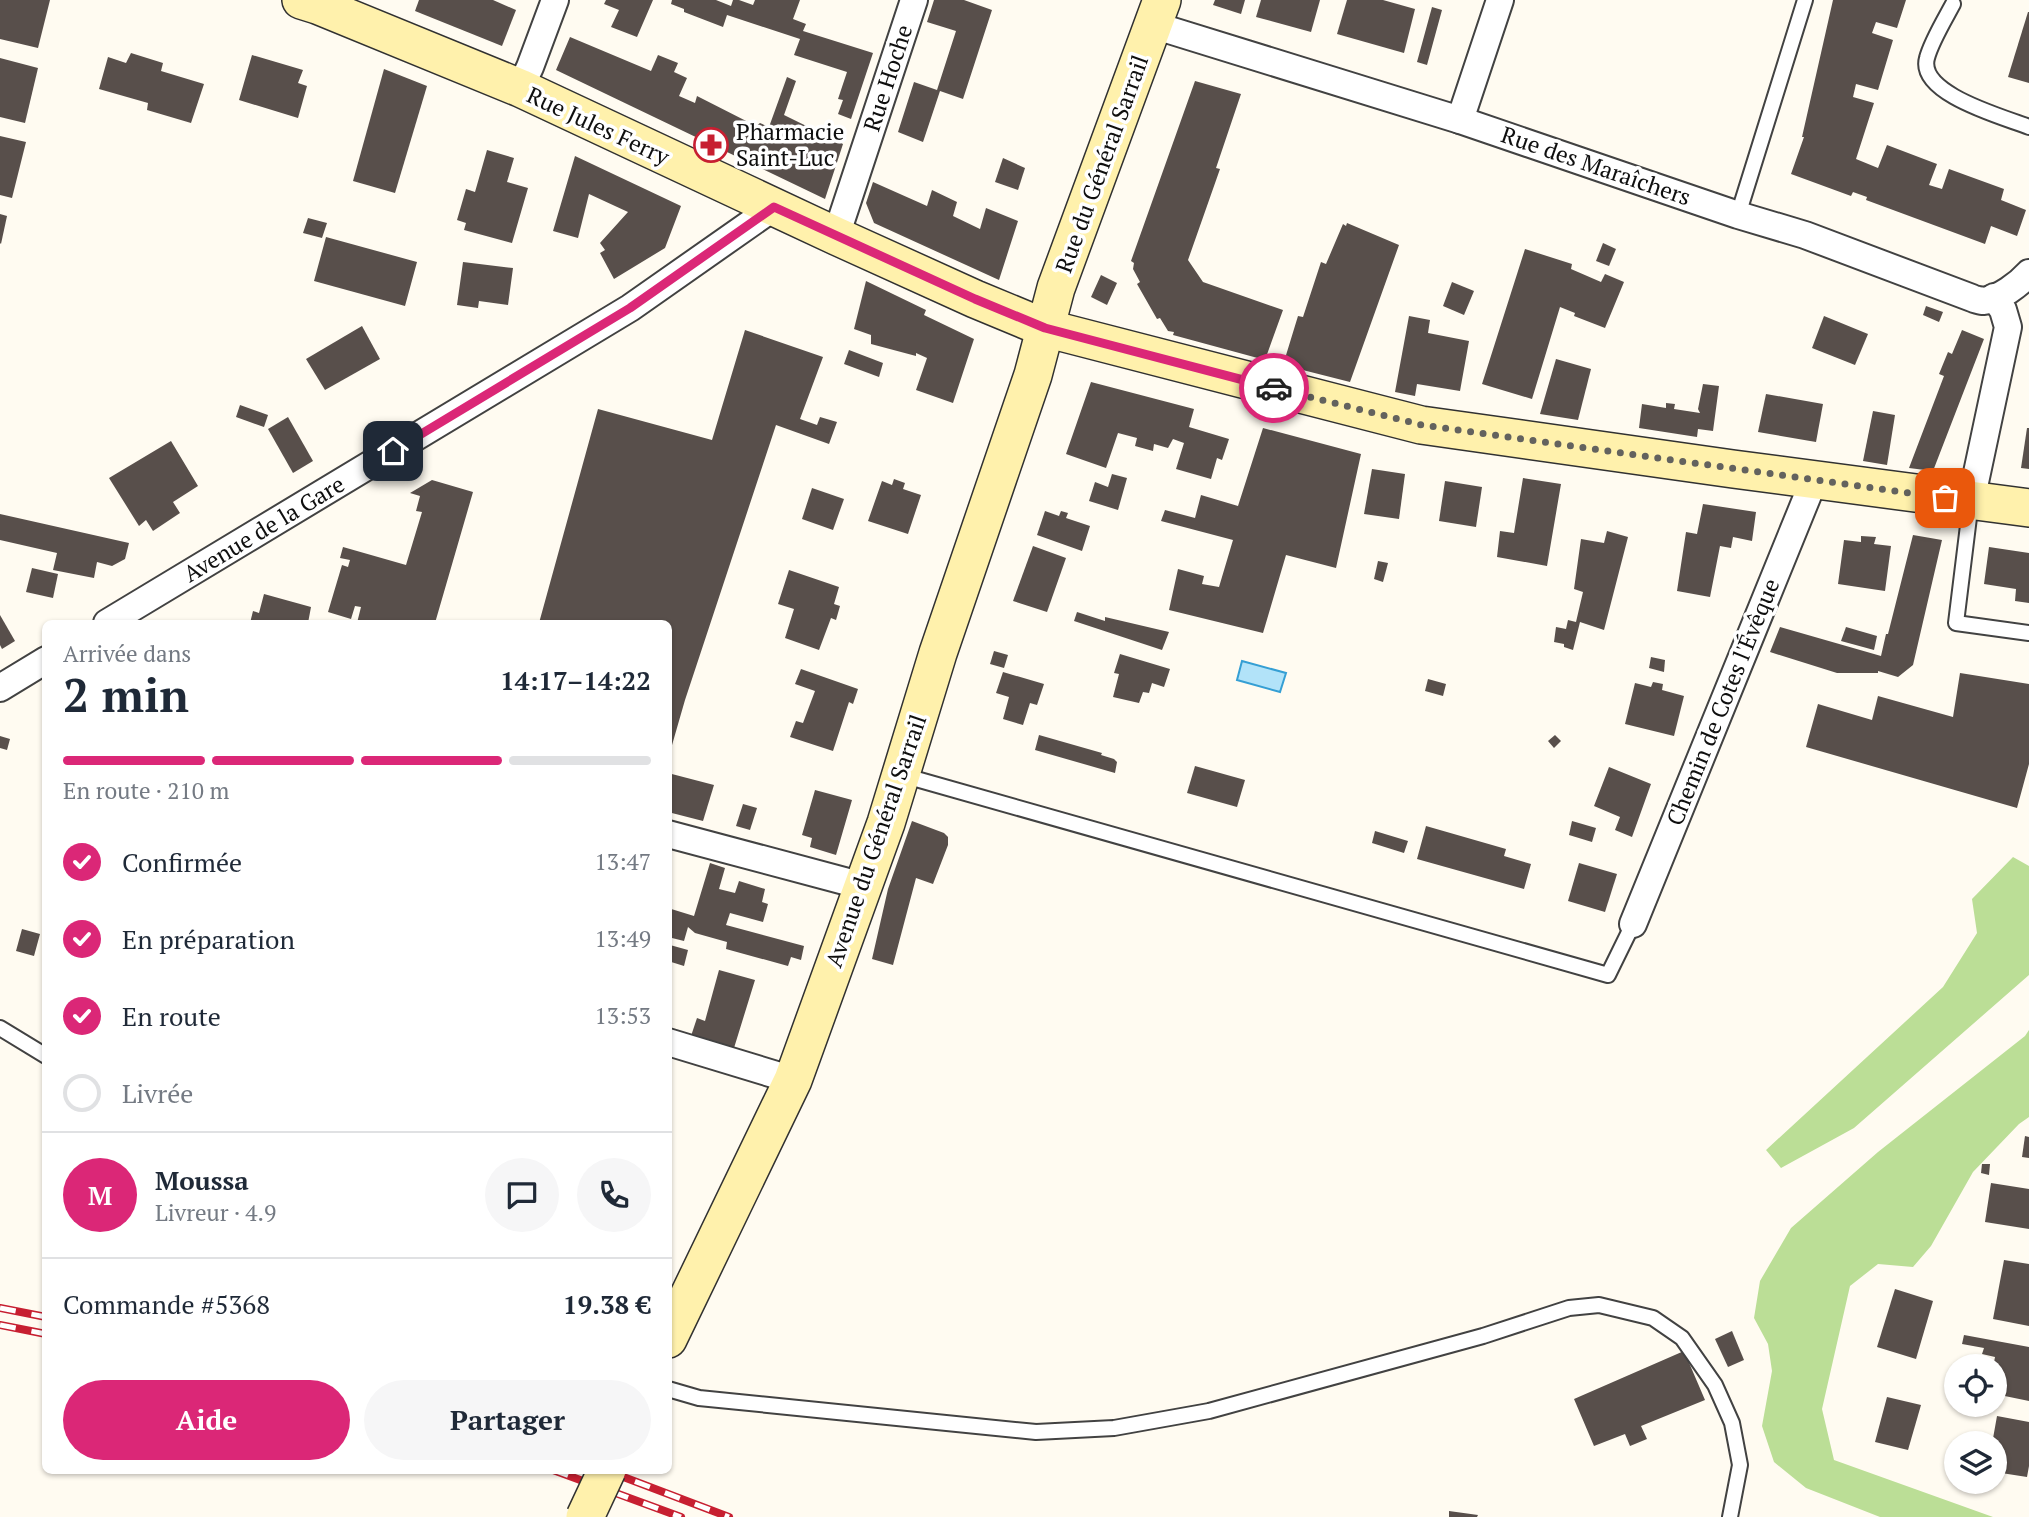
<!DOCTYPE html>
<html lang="fr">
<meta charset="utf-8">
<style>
:root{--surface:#fff;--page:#f6f6f7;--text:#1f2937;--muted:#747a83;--line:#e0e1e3;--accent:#db2777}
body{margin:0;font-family:"PT Serif",serif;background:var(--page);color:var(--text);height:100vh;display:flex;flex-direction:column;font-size:26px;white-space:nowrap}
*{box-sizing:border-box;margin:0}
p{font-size:23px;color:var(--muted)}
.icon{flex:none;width:38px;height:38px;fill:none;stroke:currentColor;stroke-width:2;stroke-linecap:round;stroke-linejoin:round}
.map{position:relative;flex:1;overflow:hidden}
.details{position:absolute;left:42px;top:620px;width:630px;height:854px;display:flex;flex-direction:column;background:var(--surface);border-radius:10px;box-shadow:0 2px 5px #0004}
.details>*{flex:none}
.buttons{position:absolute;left:1944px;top:1354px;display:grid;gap:14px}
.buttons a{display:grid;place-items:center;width:63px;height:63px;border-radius:50%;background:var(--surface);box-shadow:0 2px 5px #0004;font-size:35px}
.pin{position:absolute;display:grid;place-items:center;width:60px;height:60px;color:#fff;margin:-30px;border-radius:14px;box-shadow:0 4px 10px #0006}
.courier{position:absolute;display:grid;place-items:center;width:70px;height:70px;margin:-35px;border:5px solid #db2777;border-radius:50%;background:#fff;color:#222;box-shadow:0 2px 9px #0007}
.overview em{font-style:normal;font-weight:600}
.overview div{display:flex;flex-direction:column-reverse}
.overview{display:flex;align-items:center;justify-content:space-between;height:119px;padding:0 21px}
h1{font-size:46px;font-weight:600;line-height:52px}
.bar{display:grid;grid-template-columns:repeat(4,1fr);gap:10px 7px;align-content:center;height:84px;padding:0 21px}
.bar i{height:9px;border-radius:5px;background:var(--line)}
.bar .current{background:var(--accent)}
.bar p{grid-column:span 4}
.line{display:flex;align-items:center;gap:18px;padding:0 21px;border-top:2px solid var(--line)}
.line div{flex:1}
.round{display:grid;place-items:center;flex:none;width:74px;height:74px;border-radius:37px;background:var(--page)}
ol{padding:0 21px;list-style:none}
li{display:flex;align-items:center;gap:21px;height:77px}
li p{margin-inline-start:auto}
li .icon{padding:7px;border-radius:50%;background:var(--accent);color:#fff;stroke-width:4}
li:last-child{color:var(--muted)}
li i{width:38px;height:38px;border:4px solid var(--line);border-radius:50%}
.primary-button{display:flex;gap:14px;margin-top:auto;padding:14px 21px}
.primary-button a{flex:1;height:80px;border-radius:42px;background:var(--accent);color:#fff;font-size:28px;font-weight:600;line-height:80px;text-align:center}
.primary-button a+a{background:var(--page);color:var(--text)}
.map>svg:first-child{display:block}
.forest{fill:#bbde96}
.water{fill:#b2e3f9;stroke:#359fd4;stroke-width:2}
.building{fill:#584f4b}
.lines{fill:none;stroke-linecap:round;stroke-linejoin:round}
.lane-casing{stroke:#424242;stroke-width:18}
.street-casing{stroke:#424242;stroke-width:30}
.secondary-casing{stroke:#313131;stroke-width:40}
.lane{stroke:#fff;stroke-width:14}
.street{stroke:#fff;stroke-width:26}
.secondary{stroke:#fff1ac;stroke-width:37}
.rail-casing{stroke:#c71f31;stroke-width:8}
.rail{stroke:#fff;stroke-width:5;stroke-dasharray:16;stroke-linecap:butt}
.secondary-bridge-casing{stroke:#313131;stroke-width:40;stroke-linecap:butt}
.secondary-bridge{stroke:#fff1ac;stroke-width:37}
.done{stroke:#63625e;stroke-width:7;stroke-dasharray:0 12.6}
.route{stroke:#db2777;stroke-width:9}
.labels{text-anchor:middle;stroke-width:7;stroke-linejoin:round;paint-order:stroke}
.street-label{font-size:23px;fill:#0f0f0f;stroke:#fff}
.poi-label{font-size:23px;fill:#0f0f0f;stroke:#fff;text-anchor:start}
</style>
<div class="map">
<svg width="2029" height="1517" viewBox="0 0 2029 1517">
<rect width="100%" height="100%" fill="#fffbf1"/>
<!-- forest -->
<g class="forest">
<path d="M2013 857 2029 866V975L1854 1128 1781 1168 1766 1150 1943 987 1977 933 1972 899Z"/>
<path d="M2029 1030V1117L2019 1124 1973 1172 1931 1246 1913 1267 1878 1264 1850 1286 1822 1409 1834 1460 1993 1517H1880L1806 1488 1774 1462 1762 1426 1772 1371 1768 1344 1754 1318 1760 1281 1791 1228 1878 1152 2025 1036Z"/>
</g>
<!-- water -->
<path class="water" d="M1242 661 1286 673 1280 692 1237 680Z"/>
<!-- building -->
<g class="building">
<path d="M0 0H50L38 48 0 39Z"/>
<path d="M419 0H493L516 10 502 46 415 11Z"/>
<path d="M606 0H653L637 37 611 27 619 10 604 4Z"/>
<path d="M672 0H716L731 6 733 0H739L753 5 755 0H800L793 19 806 24 803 31 873 53 851 119 838 114 843 100 838 99 847 72 794 55 800 39 727 15 723 27 684 12V9L671 4Z"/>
<path d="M934 0H964L992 10 963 99 940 91 923 142 898 132 914 82 937 90 956 31 927 22Z"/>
<path d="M1215 0H1245L1241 14 1213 5Z"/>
<path d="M1261 0H1320L1311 32 1256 17Z"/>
<path d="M1347 0H1383L1415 9 1404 53 1337 34Z"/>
<path d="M1833 0H1906L1897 28 1876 22 1872 33 1893 40 1878 90 1856 84 1853 97 1874 103 1856 159 1878 168 1887 145 1937 164 1929 185 1942 189 1949 169 2004 189 2001 200 2026 210 2017 236 1991 226 1985 244 1866 200 1867 197 1853 192 1851 196 1791 174 1804 137H1802Z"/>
<path d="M1432 7 1442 10 1427 65 1417 62Z"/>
<path d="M2028 12H2029V83L2008 77Z"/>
<path d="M570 37 651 71 658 55 678 63 674 72 687 78 679 96 695 103 697 96 756 126 760 123 769 127 787 77 796 81 784 115 843 144 825 199 556 70Z"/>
<path d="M131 53 163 63 161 71 204 84 191 123 147 110 148 103 99 89 108 57 126 63Z"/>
<path d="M252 55 303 70 298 83 307 86 298 118 239 100Z"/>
<path d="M0 58 38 68 25 123 0 117Z"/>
<path d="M384 69 427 86 395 193 353 181Z"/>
<path d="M1195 81 1241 94 1216 168 1220 169 1188 260 1203 282 1283 310 1265 360 1173 335 1174 332 1168 331 1160 318 1157 319 1137 284 1140 282 1133 269 1134 263 1131 261Z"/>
<path d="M0 136 26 142 12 198 0 195Z"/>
<path d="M487 150 514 158 507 182 528 188 512 243 464 230 466 223 457 220 466 189 475 192Z"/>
<path d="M575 156 681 206 665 248 614 279 600 253 605 250 600 243 628 212 589 194 578 238 553 231Z"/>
<path d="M1003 158 1025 168 1018 190 995 182Z"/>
<path d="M873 182 927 206 932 190 957 202 953 216 980 229 986 208 1018 221 999 280 874 223 866 203Z"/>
<path d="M0 214 7 216 1 244 0 243Z"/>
<path d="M308 218 327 223 322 238 303 233Z"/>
<path d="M1347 223 1399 245 1350 382 1283 365 1298 316 1303 317 1321 262 1326 264 1343 224 1346 226Z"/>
<path d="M326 237 417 262 405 306 314 281Z"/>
<path d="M1603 243 1616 249 1609 266 1596 261Z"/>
<path d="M1525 249 1572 264 1571 269 1601 282 1605 274 1624 282 1605 328 1574 316 1575 313 1560 307 1532 399 1482 384Z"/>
<path d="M463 262 513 268 508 305 479 301 478 308 457 305Z"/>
<path d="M1101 275 1117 283 1107 305 1091 297Z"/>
<path d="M866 281 926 310 924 315 974 339 953 403 916 390 927 358 916 353V356L871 344V335L854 329Z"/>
<path d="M1452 282 1474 291 1464 315 1443 306Z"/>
<path d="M1926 306 1943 312 1939 322 1923 315Z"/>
<path d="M1409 316 1430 320 1428 333 1469 341 1460 391 1417 384 1415 396 1395 392Z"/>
<path d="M1824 316 1868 334 1855 365 1812 348Z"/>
<path d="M362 326 380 359 325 390 306 359Z"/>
<path d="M745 330 823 357 800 419 817 425 820 417 837 422 829 444 776 425 685 700 668 759V623H539L598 409 712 440Z"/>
<path d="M1962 330 1984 339 1933 471 1909 468 1944 376 1939 374 1948 352 1952 354Z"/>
<path d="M849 350 883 363 879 377 844 364Z"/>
<path d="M1556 359 1591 369 1578 420 1540 414Z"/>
<path d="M1091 382 1194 409 1189 427 1229 439 1222 460 1217 458 1211 479 1176 469 1184 443 1173 439 1168 448 1154 444 1153 451 1135 446 1137 438 1118 433 1106 468 1066 454Z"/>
<path d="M1703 384 1719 386 1713 431 1698 429 1697 437 1639 428 1642 404 1666 408V403L1675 404 1674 409 1700 413 1698 409Z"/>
<path d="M1766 394 1823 404 1816 442 1758 432Z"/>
<path d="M240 405 268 415 264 427 236 417Z"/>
<path d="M1873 411 1895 415 1887 465 1863 461Z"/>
<path d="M288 417 313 461 293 473 268 429Z"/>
<path d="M1263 428 1361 454 1336 568 1286 555 1263 633 1169 610 1178 569 1204 576 1202 584 1219 587 1233 540 1161 521 1165 510 1195 518 1201 495 1238 506Z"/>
<path d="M2027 428H2029V469L2021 468Z"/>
<path d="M171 441 198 486 173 502 180 513 153 531 146 520 139 526 109 478Z"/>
<path d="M1372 469 1405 474 1399 519 1364 514Z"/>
<path d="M1112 474 1127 478 1118 510 1089 501 1095 482 1108 487Z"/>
<path d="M1523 478 1561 484 1547 566 1497 557 1500 531 1514 533Z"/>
<path d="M894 479 905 483 903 489 921 495 908 534 868 521 882 481 892 485Z"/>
<path d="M432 480 473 492 435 623H357L361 607 355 606 351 619 328 612 342 565 348 567 350 560 340 558 343 547 406 565 422 512 416 511 420 496 410 493Z"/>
<path d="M1445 481 1482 487 1476 527 1439 521Z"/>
<path d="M812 488 844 499 833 530 802 519Z"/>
<path d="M1703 504 1756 512 1752 541 1733 537 1731 548 1720 546 1710 597 1677 591 1686 532 1697 534Z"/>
<path d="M1045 511 1059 516 1061 511 1068 513 1066 518 1090 526 1082 551 1037 535Z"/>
<path d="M0 514 129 543 125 559 112 566 97 562 94 578 53 570 57 553 0 540Z"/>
<path d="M1607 531 1628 537 1604 630 1580 622 1573 650 1564 647V644L1554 642 1556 627 1566 629 1568 620 1576 622 1583 592 1574 589 1581 539 1604 543Z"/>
<path d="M1913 535 1942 540 1913 665 1898 677 1878 671V673H1837L1770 652 1780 627 1881 656 1886 634H1888Z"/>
<path d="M1861 536 1876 537 1874 544 1891 546 1885 591 1838 584 1844 540 1861 542Z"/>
<path d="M1033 546 1066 558 1047 612 1013 601Z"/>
<path d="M1989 547 2029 553V603L2015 601 2016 589 1984 584Z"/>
<path d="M1378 561 1388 563 1383 582 1374 579Z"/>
<path d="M32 568 58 574 53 598 26 592Z"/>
<path d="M789 570 839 587 834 604 840 606 836 620 831 618 819 650 785 638 794 609 778 604Z"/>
<path d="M264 594 311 607 308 623H250L253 611 259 613Z"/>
<path d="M1077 612 1105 621V617L1169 632 1162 650 1074 621Z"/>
<path d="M0 615 15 641 2 649 0 645Z"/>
<path d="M1846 627 1877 636 1874 650 1841 641Z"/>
<path d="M994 651 1008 655 1004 668 990 664Z"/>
<path d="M1120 654 1170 669 1164 687 1152 683 1149 693 1143 692 1139 703 1113 697 1119 674 1114 673Z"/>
<path d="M1651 657 1665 660 1664 672 1649 668Z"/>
<path d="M801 669 858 689 853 704 849 702 833 751 790 737 796 721 803 723 815 691 795 684Z"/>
<path d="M1003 672 1044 684 1037 705 1030 703 1023 725 1003 719 1009 697 996 693Z"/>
<path d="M1960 673 2029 684V764L2017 808 1806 747 1818 704 1872 720 1878 696 1953 717Z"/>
<path d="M1428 679 1446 684 1443 696 1425 691Z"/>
<path d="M1653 682 1663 684 1662 690 1684 696 1674 736 1625 724 1635 683 1651 687Z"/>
<path d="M1039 735 1102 753 1101 755 1114 759 1117 762 1115 773 1035 750Z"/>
<path d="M1555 735 1561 741 1554 748 1548 741Z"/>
<path d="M0 736 10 739 7 750 0 748Z"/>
<path d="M1195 766 1245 780 1237 807 1187 793Z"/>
<path d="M1609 767 1651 784 1632 837 1615 830 1620 817 1594 806Z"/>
<path d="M668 773 714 785 703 821 668 812Z"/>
<path d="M815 790 852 800 836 855 810 847 812 838 802 835Z"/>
<path d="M743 804 757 808 750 830 736 826Z"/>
<path d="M912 821 944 833 948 837V845L933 884 916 878 893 965 872 959 888 889Z"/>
<path d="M1572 821 1596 828 1592 842 1569 835Z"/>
<path d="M1426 826 1506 849 1504 856 1531 864 1524 889 1417 859Z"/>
<path d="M1375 831 1408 841 1404 853 1372 843Z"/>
<path d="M710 863 725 868 719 889 735 893 739 881 765 889 762 902 768 904 763 922 730 913 726 925 804 946 801 960 791 957 788 966 726 949 727 942 695 933 688 927 684 941 668 937V908L694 916Z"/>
<path d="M1579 863 1617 874 1605 912 1568 901Z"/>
<path d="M22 929 40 934 34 956 16 951Z"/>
<path d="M670 945 688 950 684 966 668 961Z"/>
<path d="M719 970 755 980 734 1048 691 1036 697 1018 705 1021Z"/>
<path d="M2025 1136 2029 1137V1158L2022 1157Z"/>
<path d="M1982 1164H1990L1989 1175 1981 1173Z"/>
<path d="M1991 1183 2029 1189V1229L1985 1222Z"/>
<path d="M2004 1260 2029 1264V1326L1993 1319Z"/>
<path d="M1895 1289 1933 1301 1916 1359 1877 1347Z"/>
<path d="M1732 1331 1744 1360 1728 1367 1715 1339Z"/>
<path d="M1964 1335 2029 1347V1401L1995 1394V1367H1993L1995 1357 1982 1354 1984 1348 1962 1344Z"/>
<path d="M1684 1351 1705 1400 1641 1426 1647 1439 1630 1446 1625 1434 1594 1446 1574 1399Z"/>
<path d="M1887 1397 1921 1405 1908 1450 1875 1442Z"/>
<path d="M1997 1416 2029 1422V1466L2027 1477 1995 1472V1444H1992Z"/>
<path d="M1449 1511 1478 1515 1477 1517H1449Z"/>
</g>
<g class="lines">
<!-- lane casing -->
<g class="lane-casing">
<g id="lane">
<path d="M1953 4C1945 19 1931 42 1927 58 1917 94 2004 117 2029 127"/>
<path d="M1738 215 1805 0"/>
<path d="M1971 501 1956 623 2029 633"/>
<path d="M902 775 1608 975 1633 924"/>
<path d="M0 1028 46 1056"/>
<path d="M668 1389 699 1398 1036 1432 1114 1428 1209 1411 1483 1336 1569 1308 1599 1305 1653 1318 1682 1338 1715 1385 1732 1423 1740 1465 1730 1517"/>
</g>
</g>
<!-- street casing -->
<g class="street-casing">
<g id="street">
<path d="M1153 25 1460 120 1738 215 1805 235 1972 298C1973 299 1982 301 1983 301 2000 299 2019 284 2029 273"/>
<path d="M520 88 530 67 555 0"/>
<path d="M1460 120 1500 0"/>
<path d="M836 236 914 0"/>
<path d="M1971 501 2008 327 2003 310 1994 297"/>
<path d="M107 623 630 308 774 207"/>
<path d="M0 688 46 660"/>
<path d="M668 834 863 886"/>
<path d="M1633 924 1814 480"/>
<path d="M668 1042 793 1080"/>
</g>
</g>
<!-- secondary casing -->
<g class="secondary-casing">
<g id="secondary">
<path d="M301 0 317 5 520 88 836 236 975 299 1045 328 1421 425 1733 469 2029 508"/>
<path d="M668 1339 793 1080 886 823 938 653 1033 375 1056 288 1162 0"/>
</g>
</g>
<!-- lane -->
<use href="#lane" class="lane"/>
<!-- street -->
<use href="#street" class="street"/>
<!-- secondary -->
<use href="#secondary" class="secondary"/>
<!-- rail casing -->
<g class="rail-casing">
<g id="rail">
<path d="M0 1308 46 1317"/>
<path d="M0 1325 46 1334"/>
<path d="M553 1470 681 1517"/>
<path d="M605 1470 729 1517"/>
</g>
</g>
<!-- rail -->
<use href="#rail" class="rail"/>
<!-- secondary-bridge casing -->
<g class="secondary-bridge-casing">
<path id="secondary-bridge" d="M585 1517 607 1470"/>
</g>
<!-- secondary-bridge -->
<use href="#secondary-bridge" class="secondary-bridge"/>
</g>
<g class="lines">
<!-- done -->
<path class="done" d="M1274 388 1422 425 1945 498"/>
<!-- route -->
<path class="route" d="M393 451 630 308 774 207 975 299 1045 328 1274 388"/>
</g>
<!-- icons -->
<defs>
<g id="pharmacy-ring" transform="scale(1.75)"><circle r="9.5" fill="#fff" stroke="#c71f31" stroke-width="1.5"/><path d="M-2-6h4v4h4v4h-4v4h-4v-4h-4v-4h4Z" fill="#c71f31"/></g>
</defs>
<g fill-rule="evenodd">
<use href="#pharmacy-ring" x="711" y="145"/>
</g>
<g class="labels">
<!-- street labels -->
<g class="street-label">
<text transform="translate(888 78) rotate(-72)" y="8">Rue Hoche</text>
<text transform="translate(598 126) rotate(25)" y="8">Rue Jules Ferry</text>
<text transform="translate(1102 164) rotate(-70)" y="8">Rue du Général Sarrail</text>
<text transform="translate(1596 166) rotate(19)" y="8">Rue des Maraîchers</text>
<text transform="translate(264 529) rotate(-31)" y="8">Avenue de la Gare</text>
<text transform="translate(1723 702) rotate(-68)" y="8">Chemin de Cotes l'Évêque</text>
<text transform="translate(876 841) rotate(-71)" y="8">Avenue du Général Sarrail</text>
</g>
<!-- poi labels -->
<g class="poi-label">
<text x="736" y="140">Pharmacie<tspan x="736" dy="26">Saint-Luc</tspan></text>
</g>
</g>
</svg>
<div class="buttons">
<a><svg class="icon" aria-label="locate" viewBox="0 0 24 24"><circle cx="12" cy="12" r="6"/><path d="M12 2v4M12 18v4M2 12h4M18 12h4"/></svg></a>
<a><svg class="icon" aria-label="layers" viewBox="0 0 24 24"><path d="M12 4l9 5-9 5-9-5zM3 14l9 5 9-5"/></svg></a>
</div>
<div class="pin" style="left:1945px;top:498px;background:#ea580c"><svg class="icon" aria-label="bag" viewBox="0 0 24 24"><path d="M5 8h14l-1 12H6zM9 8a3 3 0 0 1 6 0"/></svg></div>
<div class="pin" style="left:393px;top:451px;background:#1f2937"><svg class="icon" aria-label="home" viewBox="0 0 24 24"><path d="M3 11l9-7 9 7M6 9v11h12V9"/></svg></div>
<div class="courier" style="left:1274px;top:388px"><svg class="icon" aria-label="car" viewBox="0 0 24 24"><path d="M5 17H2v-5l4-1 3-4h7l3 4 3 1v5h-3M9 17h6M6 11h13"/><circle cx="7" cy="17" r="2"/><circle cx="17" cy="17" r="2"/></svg></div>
<section class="details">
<div class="overview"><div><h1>2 min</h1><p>Arrivée dans</p></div><em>14:17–14:22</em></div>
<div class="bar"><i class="current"></i><i class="current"></i><i class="current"></i><i></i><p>En route · 210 m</p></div>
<ol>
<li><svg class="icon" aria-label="check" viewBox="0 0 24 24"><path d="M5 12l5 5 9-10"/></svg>Confirmée<p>13:47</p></li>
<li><svg class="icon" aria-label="check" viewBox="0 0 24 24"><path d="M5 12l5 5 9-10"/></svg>En préparation<p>13:49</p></li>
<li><svg class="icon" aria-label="check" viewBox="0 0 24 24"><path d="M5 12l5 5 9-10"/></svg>En route<p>13:53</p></li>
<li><i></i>Livrée</li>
</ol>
<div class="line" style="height:126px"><b class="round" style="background:var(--accent);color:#fff">M</b><div><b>Moussa</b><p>Livreur · 4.9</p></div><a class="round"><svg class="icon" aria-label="chat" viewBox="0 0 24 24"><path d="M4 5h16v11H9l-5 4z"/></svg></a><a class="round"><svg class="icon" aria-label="phone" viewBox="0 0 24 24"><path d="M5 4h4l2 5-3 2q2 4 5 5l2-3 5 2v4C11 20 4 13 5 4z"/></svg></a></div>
<div class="line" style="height:91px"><div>Commande #5368</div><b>19.38 €</b></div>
<div class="primary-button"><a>Aide</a><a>Partager</a></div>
</section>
</div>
